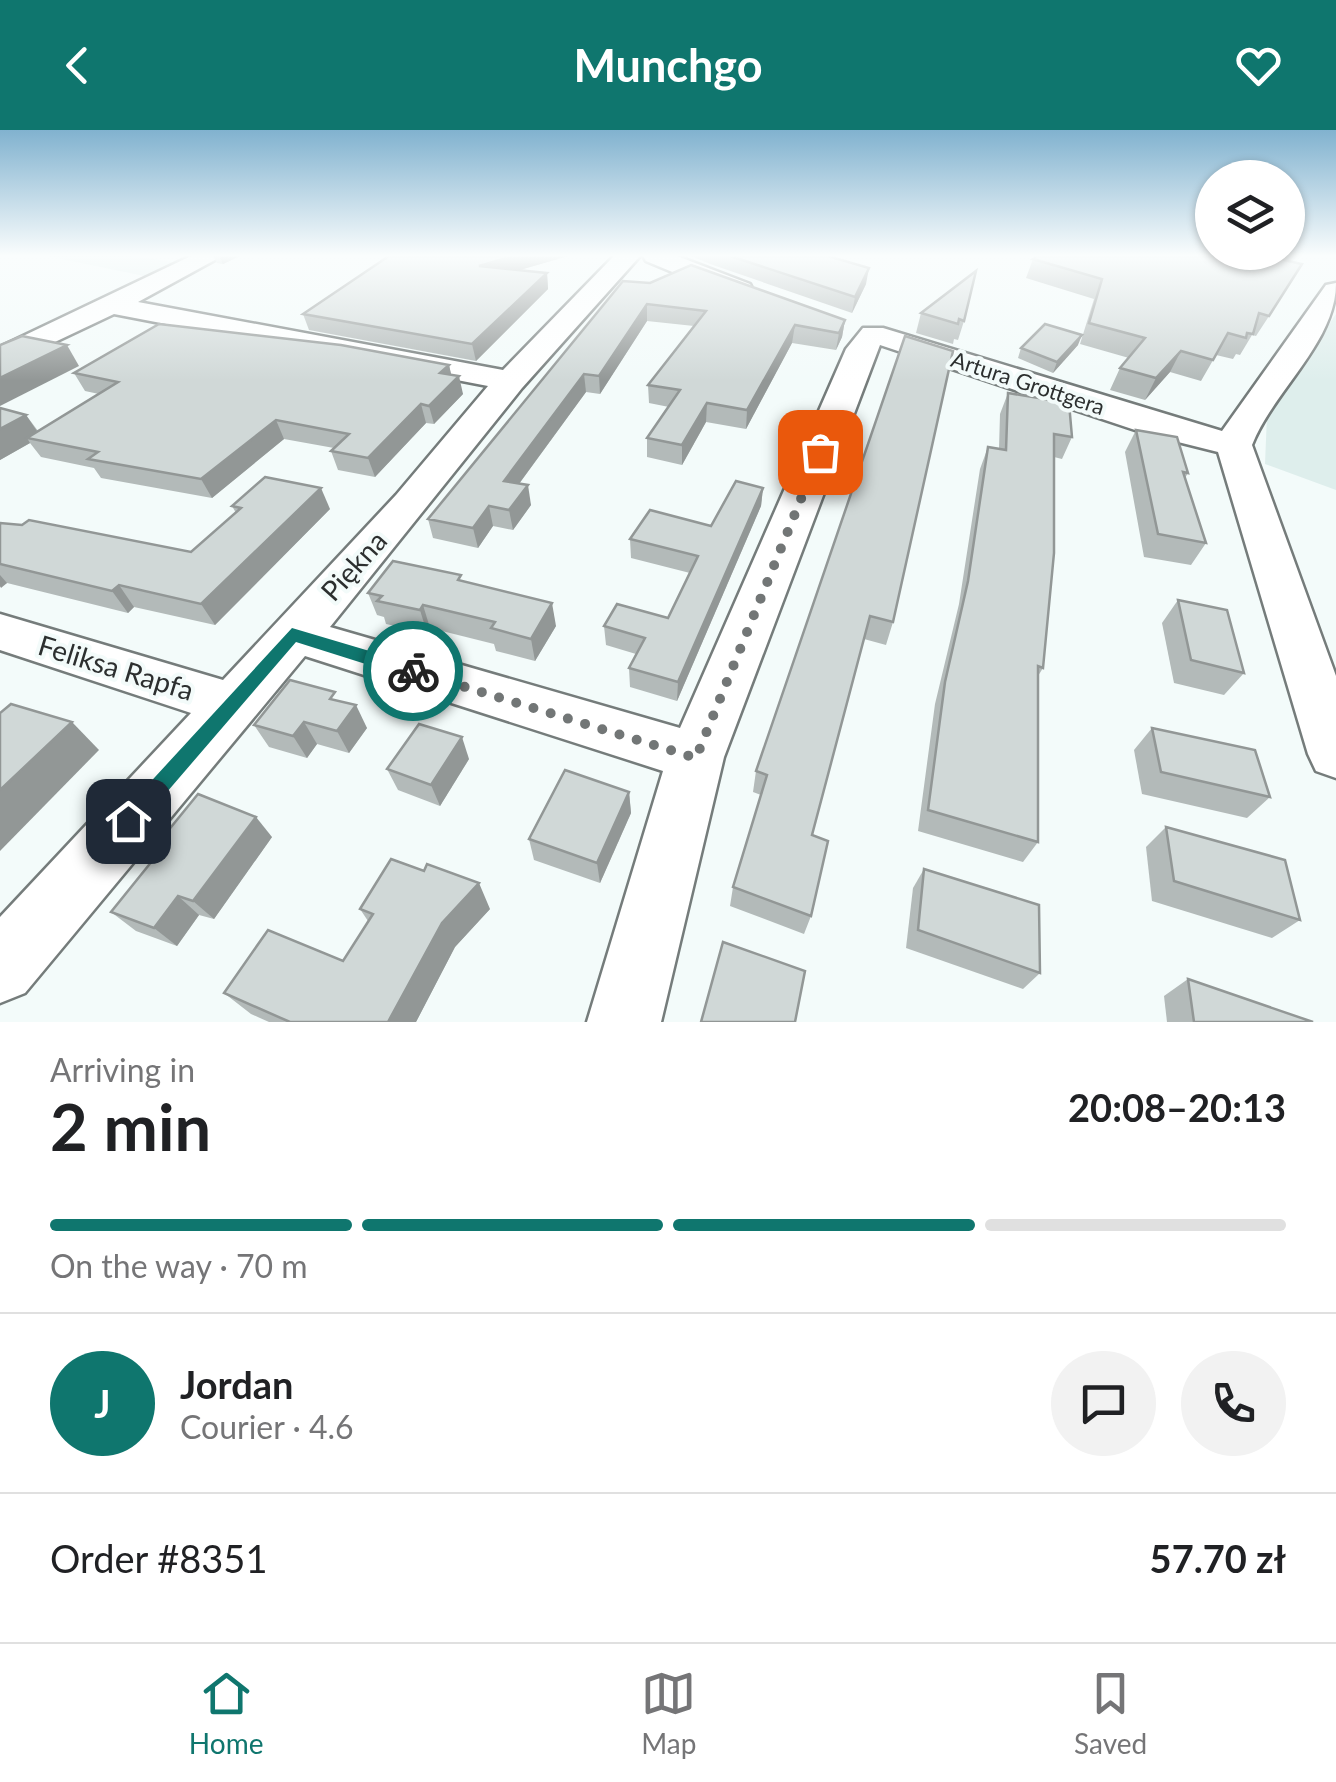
<!DOCTYPE html>
<meta charset="utf-8">
<style>
:root{--surface:#fff;--page:#f2f2f2;--text:#202124;--muted:#757577;--line:#e0e0e0;--accent:#0f766e}
body{margin:0;font-family:Lato,sans-serif;background:var(--page);color:var(--text);height:100vh;display:flex;flex-direction:column;font-size:38px;white-space:nowrap}
*{box-sizing:border-box;margin:0}
p{font-size:32px;color:var(--muted)}
.icon{flex:none;width:55px;height:55px;fill:none;stroke:currentColor;stroke-width:2;stroke-linecap:round;stroke-linejoin:round}
.map{position:relative;height:892px;overflow:hidden}
.details{display:flex;flex-direction:column;background:var(--surface);flex:1}
.details>*{flex:none}
.buttons{position:absolute;left:1195px;top:30px;display:grid;gap:20px}
.buttons a{display:grid;place-items:center;width:110px;height:110px;border-radius:50%;background:var(--surface);box-shadow:0 2px 8px #0004;font-size:50px}
.pin{position:absolute;display:grid;place-items:center;width:85px;height:85px;color:#fff;margin:-42px;border-radius:20px;box-shadow:0 5px 15px #0006}
.courier{position:absolute;display:grid;place-items:center;width:100px;height:100px;margin:-50px;border:8px solid #0f766e;border-radius:50%;background:#fff;color:#222;box-shadow:0 2px 12px #0007}
.headline em{font-style:normal;font-weight:700}
.headline div{display:flex;flex-direction:column-reverse}
.headline{display:flex;align-items:center;justify-content:space-between;height:170px;padding:0 50px}
h1{font-size:65px;font-weight:700;line-height:75px}
.bar{display:grid;grid-template-columns:repeat(4,1fr);gap:15px 10px;align-content:center;height:120px;padding:0 50px}
.bar i{height:12px;border-radius:8px;background:var(--line)}
.bar .active{background:var(--accent)}
.bar p{grid-column:span 4}
.line{display:flex;align-items:center;gap:25px;padding:0 50px;border-top:2px solid var(--line)}
.line div{flex:1}
.round{display:grid;place-items:center;flex:none;width:105px;height:105px;border-radius:52px;background:var(--page)}
header{display:flex;justify-content:space-between;align-items:center;height:130px;padding:0 50px;background:var(--accent);color:#fff;font-size:45px;font-weight:700}
.dock{display:flex;justify-content:space-around;align-items:center;height:140px;border-top:2px solid var(--line);background:var(--surface);font-size:28px;color:var(--muted)}
.dock a{display:grid;justify-items:center;gap:5px}
.dock .active{color:var(--accent)}
.map>svg:first-child{display:block}
.built{fill:#deeeec}
.lines{fill:none;stroke-linecap:round;stroke-linejoin:round}
.minor-casing{stroke:#757c7b;stroke-width:5}
.minor{fill:#fff;fill-rule:evenodd}
.wall{fill:#b3bab9}
.shaded-wall{fill:#929796}
.building{fill:#d0d8d7;stroke:#929796;stroke-width:2.5}
.route{fill:#0f766e}
.done{stroke:#727676;stroke-width:10;stroke-dasharray:0 18}
.labels{text-anchor:middle;stroke-width:8;stroke-linejoin:round;paint-order:stroke}
.far-street-label{font-size:22px;fill:#2c2f2f;stroke:#f3fbfa}
.street-label{font-size:28px;fill:#2c2f2f;stroke:#f3fbfa}
</style>
<header><svg class="icon" aria-label="back" viewBox="0 0 24 24"><path d="M15 5l-7 7 7 7"/></svg>Munchgo<svg class="icon" aria-label="heart" viewBox="0 0 24 24"><path d="M12 20l-8-8c-3-5 5-10 8-4 3-6 11-1 8 4z"/></svg></header>
<div class="map">
<svg width="1336" height="892" viewBox="0 0 1336 892">
<rect width="100%" height="100%" fill="#f3fbfa"/>
<!-- built -->
<g class="built">
<path d="M47 126H133L180 133 149 147Z"/>
<path d="M1336 184V360L1265 334 1267 285Z"/>
</g>
<g class="lines">
<!-- minor casing -->
<g class="minor-casing">
<g id="minor">
<path d="M191 126H222L138 172 503 240 614 126H640L522 258 330 497 680 598 846 219 863 198H883L1222 301 1326 155 1336 153C1336 212 1274 260 1252 315L1336 546V648L1316 641 1308 624 1218 322 1150 305 880 215 724 627 661 892H587L663 641 305 526 25 863 0 873V787L191 583 0 520V484L223 550 396 365 488 256 114 184 0 238V217Z"/>
<path d="M643 126H677L750 154 753 160 750 166H730L646 131Z"/>
</g>
</g>
<!-- minor -->
<use href="#minor" class="minor"/>
</g>
<!-- wall -->
<g class="wall">
<path d="M213 126H240L223 134 217 133Z"/>
<path d="M389 126H568L519 140 547 143 548 159 476 231 309 200 303 184Z"/>
<path d="M691 126H828L866 154 852 183 713 135Z"/>
<path d="M1038 126H1294L1289 132 1290 154 1256 206 1252 205 1240 225 1236 224 1233 229 1216 225 1201 251 1170 242 1145 270 1110 260 1120 238 1129 228 1080 214 1094 169 1026 148 1033 129Z"/>
<path d="M623 151 845 190 842 207 836 220 792 213 746 299 706 292 682 335 647 327V308L669 277 649 273 648 255 694 196 647 191 600 264 586 262 519 354 531 375 513 400 493 396 478 418 433 408 428 389Z"/>
<path d="M921 183 964 191 958 210 954 209 953 214 916 203Z"/>
<path d="M905 206 893 492 886 515 864 509 812 705 811 786 804 804 730 776 733 757 761 665 753 662 756 641Z"/>
<path d="M1078 215 1053 243 1018 228 1021 218Z"/>
<path d="M449 235 451 245 463 264 434 294 426 293 375 347 338 340 331 321 334 318 284 309 212 368 101 348 94 338 41 327 30 313 0 330V278L26 285 38 301 99 264 85 261 74 243Z"/>
<path d="M1008 263 1072 307 1062 329 1054 327 1043 538 1038 546V712L1023 732 918 701 935 574 959 474 980 339 988 317 999 319 1000 284Z"/>
<path d="M1136 300 1188 343 1185 348 1206 413 1191 435 1144 427 1125 322Z"/>
<path d="M763 358 761 376 677 571 630 557 629 538 636 524 606 515 604 496 668 488 690 443 631 428 630 409 711 396Z"/>
<path d="M232 376 330 379 215 495 134 477 128 483 7 453 0 457V393L191 422 236 383Z"/>
<path d="M463 451 556 496 535 531 496 521 494 514 430 498 427 503 386 494 384 487 377 485 368 463Z"/>
<path d="M1178 470 1244 543 1224 565 1174 553 1162 493Z"/>
<path d="M339 571 367 598 349 623 317 614 307 628 269 617 254 595Z"/>
<path d="M1152 598 1270 667 1247 688 1142 664 1134 620Z"/>
<path d="M469 629 440 676 398 660 387 639Z"/>
<path d="M629 662 631 683 600 753 534 730 529 709Z"/>
<path d="M1166 697 1300 790 1272 808 1152 771 1146 717Z"/>
<path d="M272 707 214 789 199 785 177 816 136 801 111 782 159 723 154 718Z"/>
<path d="M924 739 1040 843 1023 859 906 818 913 758Z"/>
<path d="M360 779H490L455 817 416 892H269L251 884 224 863 343 831 368 791Z"/>
<path d="M1188 849 1313 892H1167L1164 866Z"/>
</g>
<!-- shaded-wall -->
<g class="shaded-wall">
<path d="M219 126H240L223 134Z"/>
<path d="M514 126H568L482 151 479 136Z"/>
<path d="M869 138 866 154 852 183 855 167Z"/>
<path d="M547 143 548 159 476 231 472 214Z"/>
<path d="M647 174V191L600 264 599 246Z"/>
<path d="M845 190 842 207 836 220 839 203Z"/>
<path d="M795 195 792 213 746 299 747 280Z"/>
<path d="M1082 205 1078 215 1053 243 1057 232Z"/>
<path d="M67 215 79 236 0 276V248Z"/>
<path d="M1181 221 1170 242 1145 270 1156 248Z"/>
<path d="M449 235 453 252 459 246 463 264 434 294 429 276 440 243Z"/>
<path d="M584 244 586 262 507 370 504 351Z"/>
<path d="M707 273 706 292 682 335V315Z"/>
<path d="M421 274 426 293 375 347 368 328Z"/>
<path d="M26 285 41 307 27 308 30 313 0 330V299Z"/>
<path d="M276 290 284 309 212 368 201 349Z"/>
<path d="M528 355 531 375 513 400 509 380Z"/>
<path d="M321 358 330 379 215 495 201 474Z"/>
<path d="M763 358 761 376 677 571 678 552Z"/>
<path d="M489 376 493 396 478 418 473 398Z"/>
<path d="M0 445 7 453 1 458 0 456Z"/>
<path d="M119 455 134 477 128 483 112 461Z"/>
<path d="M552 473 556 496 535 531 531 509Z"/>
<path d="M423 475 430 498 427 503 420 480Z"/>
<path d="M356 575 367 598 349 623 337 601Z"/>
<path d="M72 592 99 620 0 721V660Z"/>
<path d="M304 592 317 614 307 628 293 606Z"/>
<path d="M462 607 469 629 440 676 431 655Z"/>
<path d="M629 662 631 683 600 753 597 733Z"/>
<path d="M256 687 272 707 214 789 193 771Z"/>
<path d="M479 753 490 779 455 817 416 892H388L442 793Z"/>
<path d="M178 766 199 785 177 816 154 798Z"/>
</g>
<!-- building -->
<g class="building">
<path d="M389 126H514L479 136 547 143 472 214 303 184Z"/>
<path d="M730 126H828L869 138 855 167Z"/>
<path d="M1038 126H1288L1284 130 1302 134 1269 186 1259 183 1253 204 1247 203 1246 208 1228 203 1213 230 1181 221 1156 248 1120 238 1145 208 1089 193 1102 149 1033 129Z"/>
<path d="M691 135 845 190 839 203 795 195 747 280 707 273 682 315 647 308 680 260 648 255 706 181 647 174 599 246 584 244 504 351 528 355 509 380 489 376 473 398 428 389 623 151 650 153Z"/>
<path d="M976 141 964 191 959 189 958 194 921 183Z"/>
<path d="M159 194 341 215 449 235 440 243 459 246 429 276 421 274 368 328 331 321 349 304 276 290 201 349 88 329 98 322 27 308 118 252 74 243Z"/>
<path d="M1045 194 1082 205 1057 232 1021 218Z"/>
<path d="M22 206 67 215 0 248V215Z"/>
<path d="M905 206 953 221 893 492 870 486 812 705 828 711 811 786 733 757 767 645 756 641Z"/>
<path d="M1008 263 1069 273 1072 307 1054 304V423L1043 538 1038 536V712L928 680 945 552 968 451 988 317 1006 320Z"/>
<path d="M0 278 26 285 0 299Z"/>
<path d="M1136 300 1177 307 1188 343 1183 342 1206 413 1158 404Z"/>
<path d="M265 347 321 358 201 474 119 455 112 461 0 434V393L22 395 29 390 191 422 241 378 232 376Z"/>
<path d="M736 351 763 358 678 552 629 538 645 508 604 496 617 474 668 488 698 426 630 409 650 380 711 396Z"/>
<path d="M393 431 461 445 458 450 552 473 531 509 491 498 495 492 423 475 420 480 377 471 382 466 368 463Z"/>
<path d="M1178 470 1227 480 1244 543 1191 530Z"/>
<path d="M290 550 335 562 330 569 356 575 337 601 304 592 293 606 254 595Z"/>
<path d="M11 574 72 592 0 660V583Z"/>
<path d="M419 594 462 607 431 655 387 639Z"/>
<path d="M1152 598 1255 620 1270 667 1161 642Z"/>
<path d="M565 640 629 662 597 733 529 709Z"/>
<path d="M198 664 256 687 193 771 178 766 154 798 111 782 161 720 154 718Z"/>
<path d="M1166 697 1285 730 1300 790 1174 751Z"/>
<path d="M391 729 424 741 427 734 479 753 442 793 388 892H290L224 863 268 800 343 831 373 784 360 779Z"/>
<path d="M924 739 1039 775 1040 843 918 800Z"/>
<path d="M723 812 805 841 795 892H701Z"/>
<path d="M1188 849 1313 892H1194Z"/>
</g>
<!-- sky -->
<linearGradient id="sky" x2="0" y2="1"><stop stop-color="#81b2cf"/><stop offset="0.5" stop-color="#fafdfd"/><stop offset="1" stop-color="#fafdfd" stop-opacity="0"/></linearGradient>
<rect width="1336" height="251" fill="url(#sky)"/>
<!-- route -->
<path class="route" d="M292 498 420 536 422 541 413 549 296 512 136 698H121V684Z"/>
<g class="lines">
<!-- done -->
<path class="done" d="M413 541 696 628 820 322"/>
</g>
<g class="labels">
<!-- far-street labels -->
<g class="far-street-label">
<text transform="translate(1028 253) rotate(18)" y="8">Artura Grottgera</text>
</g>
<!-- street labels -->
<g class="street-label">
<text transform="translate(354 436) rotate(-48)" y="10">Piękna</text>
<text transform="translate(116 538) rotate(17)" y="10">Feliksa Rapfa</text>
</g>
</g>
</svg>
<div class="buttons">
<a><svg class="icon" aria-label="layers" viewBox="0 0 24 24"><path d="M12 4l9 5-9 5-9-5zM3 14l9 5 9-5"/></svg></a>
</div>
<div class="pin" style="left:820px;top:322px;background:#ea580c"><svg class="icon" aria-label="bag" viewBox="0 0 24 24"><path d="M5 8h14l-1 12H6zM9 8a3 3 0 0 1 6 0"/></svg></div>
<div class="pin" style="left:128px;top:691px;background:#1f2937"><svg class="icon" aria-label="home" viewBox="0 0 24 24"><path d="M3 11l9-7 9 7M6 9v11h12V9"/></svg></div>
<div class="courier" style="left:413px;top:541px"><svg class="icon" aria-label="bike" viewBox="0 0 24 24"><circle cx="6" cy="16" r="4"/><circle cx="18" cy="16" r="4"/><path d="M6 16l4-8h5l3 8M10 8l3 8H6M13 5h3"/></svg></div>
</div>
<section class="details">
<div class="headline"><div><h1>2 min</h1><p>Arriving in</p></div><em>20:08–20:13</em></div>
<div class="bar"><i class="active"></i><i class="active"></i><i class="active"></i><i></i><p>On the way · 70 m</p></div>
<div class="line" style="height:180px"><b class="round" style="background:var(--accent);color:#fff">J</b><div><b>Jordan</b><p>Courier · 4.6</p></div><a class="round"><svg class="icon" aria-label="chat" viewBox="0 0 24 24"><path d="M4 5h16v11H9l-5 4z"/></svg></a><a class="round"><svg class="icon" aria-label="phone" viewBox="0 0 24 24"><path d="M5 4h4l2 5-3 2q2 4 5 5l2-3 5 2v4C11 20 4 13 5 4z"/></svg></a></div>
<div class="line" style="height:130px"><div>Order #8351</div><b>57.70 zł</b></div>
</section>
<nav class="dock">
<a class="active"><svg class="icon" aria-label="home" viewBox="0 0 24 24"><path d="M3 11l9-7 9 7M6 9v11h12V9"/></svg>Home</a>
<a><svg class="icon" aria-label="map" viewBox="0 0 24 24"><path d="M3 6l6-2 6 2 6-2v14l-6 2-6-2-6 2zM9 4v14M15 6v14"/></svg>Map</a>
<a><svg class="icon" aria-label="saved" viewBox="0 0 24 24"><path d="M7 4h10v16l-5-4-5 4z"/></svg>Saved</a>
</nav>
